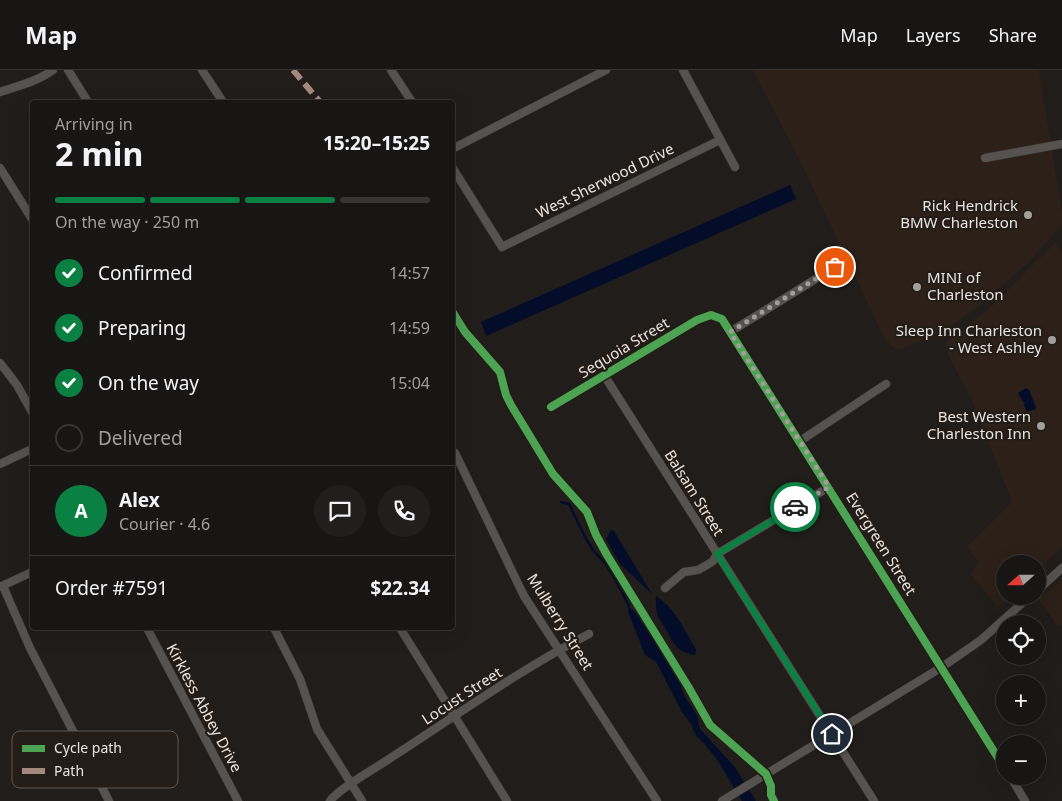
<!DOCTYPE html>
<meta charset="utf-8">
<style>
:root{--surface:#181614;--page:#211f1d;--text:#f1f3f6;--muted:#9f9fa0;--line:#363534;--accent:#0b8043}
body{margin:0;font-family:"Noto Sans",sans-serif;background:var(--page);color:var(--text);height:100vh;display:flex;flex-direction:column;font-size:19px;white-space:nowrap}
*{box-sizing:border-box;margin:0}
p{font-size:16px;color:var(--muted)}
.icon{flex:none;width:28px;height:28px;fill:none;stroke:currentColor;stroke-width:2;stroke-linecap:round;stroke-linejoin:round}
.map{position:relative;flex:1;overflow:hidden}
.details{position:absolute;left:30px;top:30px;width:425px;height:530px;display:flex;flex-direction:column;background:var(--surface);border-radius:5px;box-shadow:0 5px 20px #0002,0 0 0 1px var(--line)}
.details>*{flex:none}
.needle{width:32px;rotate:249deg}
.fabs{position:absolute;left:996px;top:485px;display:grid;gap:10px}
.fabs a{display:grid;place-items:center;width:50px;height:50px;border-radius:50%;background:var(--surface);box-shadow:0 5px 20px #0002,0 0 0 1px var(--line);font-size:25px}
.pin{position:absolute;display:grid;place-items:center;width:42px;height:42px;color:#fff;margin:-21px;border:2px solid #fff;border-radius:50%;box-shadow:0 1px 5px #0007}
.courier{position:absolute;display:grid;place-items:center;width:50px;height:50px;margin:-25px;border:4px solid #0b8043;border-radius:50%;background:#fff;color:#222;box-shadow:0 1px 6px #0007}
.summary em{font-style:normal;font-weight:700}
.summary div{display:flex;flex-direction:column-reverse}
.summary{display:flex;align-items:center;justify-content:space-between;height:85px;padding:0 25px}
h1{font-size:32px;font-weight:700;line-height:38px}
.bar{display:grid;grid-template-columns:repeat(4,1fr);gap:8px 5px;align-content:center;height:60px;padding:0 25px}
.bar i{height:6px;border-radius:4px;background:var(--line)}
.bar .current{background:var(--accent)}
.bar p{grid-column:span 4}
.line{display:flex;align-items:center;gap:12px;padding:0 25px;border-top:1px solid var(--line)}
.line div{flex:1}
.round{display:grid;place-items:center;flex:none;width:52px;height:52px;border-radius:26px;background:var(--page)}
ol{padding:0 25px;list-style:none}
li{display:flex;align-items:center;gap:15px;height:55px}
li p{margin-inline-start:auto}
li .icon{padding:5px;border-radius:50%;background:var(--accent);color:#fff;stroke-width:4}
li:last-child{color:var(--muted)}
li i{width:28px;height:28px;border:2px solid var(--line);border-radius:50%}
header{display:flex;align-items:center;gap:30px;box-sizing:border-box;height:70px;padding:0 25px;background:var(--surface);border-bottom:1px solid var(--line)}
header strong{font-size:24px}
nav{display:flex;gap:28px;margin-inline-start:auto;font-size:18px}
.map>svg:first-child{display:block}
.built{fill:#2c2019}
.water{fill:#030d2a}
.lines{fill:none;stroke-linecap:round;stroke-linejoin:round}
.stream{stroke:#030d2a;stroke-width:2.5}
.minor-casing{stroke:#3a3735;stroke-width:9}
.minor{stroke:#555250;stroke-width:8}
.quiet{stroke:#a5887d;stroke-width:6;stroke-dasharray:12 6;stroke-linecap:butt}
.cycleway-casing{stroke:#231c17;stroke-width:11}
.cycleway{stroke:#4ca352;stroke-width:8}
.done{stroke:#a39e9b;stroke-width:5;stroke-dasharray:0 9}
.route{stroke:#0b8043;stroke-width:6}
.poi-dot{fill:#a39e9b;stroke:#231c17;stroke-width:2}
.labels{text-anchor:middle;stroke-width:4.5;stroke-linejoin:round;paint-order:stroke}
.street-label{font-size:15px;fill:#e9e4e1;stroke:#231c17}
.poi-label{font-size:15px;fill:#e9e4e1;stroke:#231c17;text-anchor:end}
.key{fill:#231c17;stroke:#5e5854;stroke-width:1}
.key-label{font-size:14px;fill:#e9e4e1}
</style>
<header>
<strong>Map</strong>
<nav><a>Map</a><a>Layers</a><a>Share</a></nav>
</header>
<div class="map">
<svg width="1062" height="731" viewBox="0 0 1062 731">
<rect width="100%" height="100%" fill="#201d1a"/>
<!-- built -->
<g class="built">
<path d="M753 0H1039L1062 142V155L1029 192 979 236 943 262 898 280 886 272 803 97Z"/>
<path d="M1056 172 1062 183V477L1038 500V494H1005V526H1009L998 537 970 504 979 492 967 477 1012 432 971 328 948 285 945 273 992 236Z"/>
<path d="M1062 509V555L1057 556 1039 529Z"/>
</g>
<!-- water -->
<g class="water">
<path d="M790 115 796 129 486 266 481 252Z"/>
<path d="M1026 318 1029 320 1036 337 1035 340 1026 341 1024 335 1025 333 1023 332 1018 323Z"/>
<path d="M611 460 614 461 652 524 620 494 606 469Z"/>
<path d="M656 526C675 538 685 561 696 579L695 585C679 582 675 577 668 563 659 546 655 548 656 526Z"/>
<path d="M629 536 640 548 664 587 682 609 681 618 685 627 697 645 700 659 734 696 756 731H742L718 691 703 672 696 666 691 654 682 642 656 592 645 585 628 542Z"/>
</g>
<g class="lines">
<!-- stream -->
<path class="stream" d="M561 432 569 434 585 467 593 480 604 492 613 505 629 536"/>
<!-- minor casing -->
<g class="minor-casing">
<g id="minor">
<path d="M68 0 88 32"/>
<path d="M202 0 223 32"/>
<path d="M391 0 412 32"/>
<path d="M683 0 735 97"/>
<path d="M0 22C18 16 38 11 53 0"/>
<path d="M452 79 606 0"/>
<path d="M985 88 1062 74"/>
<path d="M452 97 502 177 720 70"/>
<path d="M0 98 32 149"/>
<path d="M730 262 835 197"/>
<path d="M0 293 17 315 32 342"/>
<path d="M604 305 874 731"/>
<path d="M551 337 697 250 711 245 722 249 1005 699"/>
<path d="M800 371 886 314"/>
<path d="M452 381 455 383 524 526 657 731"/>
<path d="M0 394 32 379"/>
<path d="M3 516 30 578 109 731"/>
<path d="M0 517 32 502"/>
<path d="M665 518 684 502 698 500 707 495 713 491 717 484 829 417"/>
<path d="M1038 520 1062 498"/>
<path d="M147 558 238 731"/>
<path d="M274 558 300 609 317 659 362 731"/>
<path d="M400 558 507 731"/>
<path d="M1010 706 1025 731"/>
<path d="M330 731C339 718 378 697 392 687 457 645 521 599 589 564"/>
<path d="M722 731 942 597 981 570 1030 526"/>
</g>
</g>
<!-- minor -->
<use href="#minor" class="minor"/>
<!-- quiet -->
<path class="quiet" d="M293 0 320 32"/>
<!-- cycleway casing -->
<g class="cycleway-casing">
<g id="cycleway">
<path d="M452 241 465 262 500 302 506 325 511 335 553 404 587 442 596 465 607 485 689 618 710 655 766 704 771 716V725L774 731"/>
<path d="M551 337 697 250 711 245 722 249 1005 699"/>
</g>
</g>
<!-- cycleway -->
<use href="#cycleway" class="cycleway"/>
</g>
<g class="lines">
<!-- done -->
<path class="done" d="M795 437 829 417 730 262 835 197"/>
<!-- route -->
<path class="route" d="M795 437 717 484 832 664"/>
</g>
<!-- markers -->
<g class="poi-dot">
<circle cx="1028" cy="145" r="5"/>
<circle cx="917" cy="217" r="5"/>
<circle cx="1052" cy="270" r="5"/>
<circle cx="1041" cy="356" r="5"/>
</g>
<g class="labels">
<!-- street labels -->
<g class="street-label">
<text transform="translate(605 111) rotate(-26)" y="5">West Sherwood Drive</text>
<text transform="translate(624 278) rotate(-31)" y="5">Sequoia Street</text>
<text transform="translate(694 423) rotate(58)" y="5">Balsam Street</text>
<text transform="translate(881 474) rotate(58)" y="5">Evergreen Street</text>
<text transform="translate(560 552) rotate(58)" y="5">Mulberry Street</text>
<text transform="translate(462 626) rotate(-33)" y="5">Locust Street</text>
<text transform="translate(204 638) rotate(62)" y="5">Kirkless Abbey Drive</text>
</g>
<!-- poi labels -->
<g class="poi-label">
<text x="1018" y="141">Rick Hendrick<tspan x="1018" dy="17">BMW Charleston</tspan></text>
<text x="927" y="213" text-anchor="start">MINI of<tspan x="927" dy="17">Charleston</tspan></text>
<text x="1042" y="266">Sleep Inn Charleston<tspan x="1042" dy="17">- West Ashley</tspan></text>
<text x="1031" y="352">Best Western<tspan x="1031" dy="17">Charleston Inn</tspan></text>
</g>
</g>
<!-- legend -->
<rect x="12" y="661" width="166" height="57" rx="8" class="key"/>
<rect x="22" y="675" width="23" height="7" fill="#4ca352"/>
<rect x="22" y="698" width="23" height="6" fill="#a5887d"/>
<g class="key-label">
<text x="54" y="683">Cycle path</text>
<text x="54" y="706">Path</text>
</g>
</svg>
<div class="fabs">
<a><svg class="needle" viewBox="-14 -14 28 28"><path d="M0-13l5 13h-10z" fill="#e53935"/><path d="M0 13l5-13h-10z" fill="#9f9fa0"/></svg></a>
<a><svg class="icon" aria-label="locate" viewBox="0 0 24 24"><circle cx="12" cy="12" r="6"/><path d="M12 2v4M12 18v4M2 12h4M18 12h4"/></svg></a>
<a>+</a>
<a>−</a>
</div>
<div class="pin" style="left:835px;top:197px;background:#ea580c"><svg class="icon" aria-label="bag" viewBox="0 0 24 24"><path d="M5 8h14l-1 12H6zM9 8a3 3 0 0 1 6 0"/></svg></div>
<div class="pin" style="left:832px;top:664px;background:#1f2937"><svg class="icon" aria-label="home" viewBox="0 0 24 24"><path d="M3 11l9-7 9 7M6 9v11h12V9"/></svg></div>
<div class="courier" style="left:795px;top:437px"><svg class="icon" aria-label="car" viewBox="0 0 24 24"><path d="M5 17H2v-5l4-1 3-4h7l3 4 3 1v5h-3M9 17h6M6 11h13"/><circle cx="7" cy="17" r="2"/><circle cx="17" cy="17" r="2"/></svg></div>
<section class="details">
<div class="summary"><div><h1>2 min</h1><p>Arriving in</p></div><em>15:20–15:25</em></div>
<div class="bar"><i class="current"></i><i class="current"></i><i class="current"></i><i></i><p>On the way · 250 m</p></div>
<ol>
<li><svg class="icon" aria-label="check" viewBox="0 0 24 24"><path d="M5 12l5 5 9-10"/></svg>Confirmed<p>14:57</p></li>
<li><svg class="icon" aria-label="check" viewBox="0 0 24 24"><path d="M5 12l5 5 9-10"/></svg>Preparing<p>14:59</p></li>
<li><svg class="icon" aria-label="check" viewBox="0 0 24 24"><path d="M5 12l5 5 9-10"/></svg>On the way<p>15:04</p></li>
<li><i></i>Delivered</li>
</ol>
<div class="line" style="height:90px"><b class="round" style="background:var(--accent);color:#fff">A</b><div><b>Alex</b><p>Courier · 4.6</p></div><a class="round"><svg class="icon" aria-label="chat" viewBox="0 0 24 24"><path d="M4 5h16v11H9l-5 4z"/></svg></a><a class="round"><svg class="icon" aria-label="phone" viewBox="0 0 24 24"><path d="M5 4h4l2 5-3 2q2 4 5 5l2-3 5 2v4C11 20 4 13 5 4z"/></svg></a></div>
<div class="line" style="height:65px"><div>Order #7591</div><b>$22.34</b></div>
</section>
</div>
